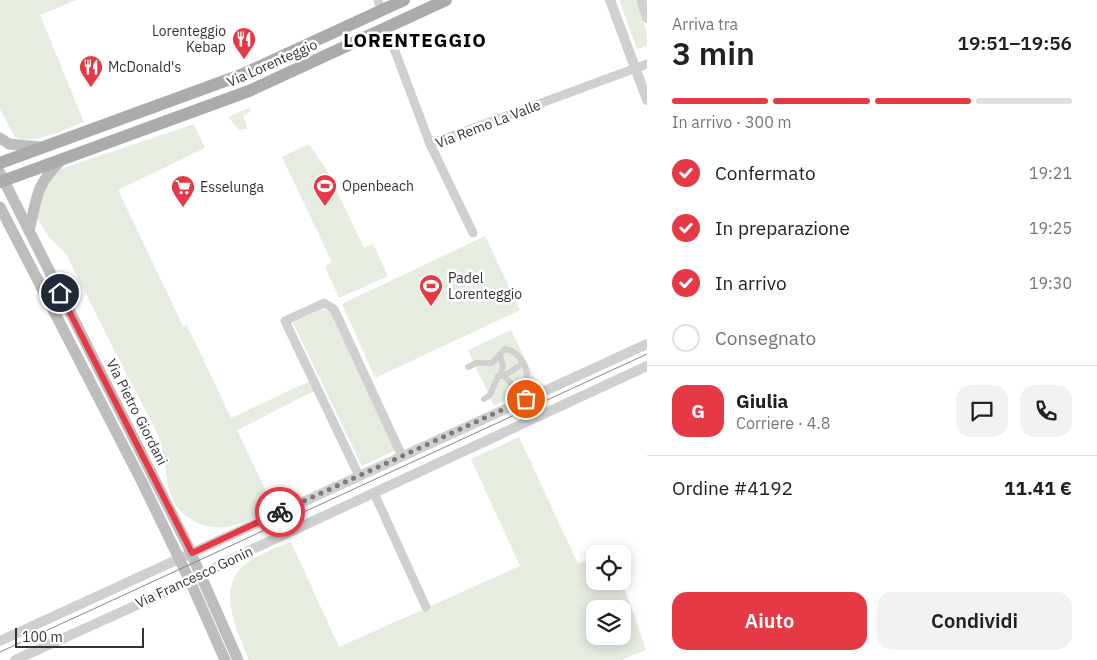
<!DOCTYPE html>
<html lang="it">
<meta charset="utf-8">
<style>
:root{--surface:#fff;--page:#f2f2f2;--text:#202124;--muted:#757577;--line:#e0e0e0;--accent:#e63946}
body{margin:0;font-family:"IBM Plex Sans",sans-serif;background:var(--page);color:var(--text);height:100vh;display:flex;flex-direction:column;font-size:19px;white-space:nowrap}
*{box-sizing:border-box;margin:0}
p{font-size:16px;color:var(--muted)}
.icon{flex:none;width:28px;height:28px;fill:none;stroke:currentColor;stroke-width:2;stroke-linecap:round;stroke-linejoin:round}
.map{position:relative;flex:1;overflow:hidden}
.panel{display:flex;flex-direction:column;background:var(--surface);width:450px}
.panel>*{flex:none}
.fabs{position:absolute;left:586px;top:545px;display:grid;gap:10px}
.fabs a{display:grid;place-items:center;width:45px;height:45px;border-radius:10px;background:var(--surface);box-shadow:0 2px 12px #0003;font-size:25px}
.scale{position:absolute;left:15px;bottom:12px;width:129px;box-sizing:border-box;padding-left:5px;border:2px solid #333;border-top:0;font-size:14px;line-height:18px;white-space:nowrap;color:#333;-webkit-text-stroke:4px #fff;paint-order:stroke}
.pin{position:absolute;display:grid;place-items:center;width:42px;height:42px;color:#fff;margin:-21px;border:2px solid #fff;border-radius:50%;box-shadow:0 1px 5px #0007}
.courier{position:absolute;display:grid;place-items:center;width:50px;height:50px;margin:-25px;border:4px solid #e63946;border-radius:50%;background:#fff;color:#222;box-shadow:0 1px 6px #0007}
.summary em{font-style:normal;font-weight:600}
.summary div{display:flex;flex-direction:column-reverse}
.summary{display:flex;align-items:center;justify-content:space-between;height:85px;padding:0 25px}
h1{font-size:32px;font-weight:600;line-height:38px}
.bar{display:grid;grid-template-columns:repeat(4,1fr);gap:8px 5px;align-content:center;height:60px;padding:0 25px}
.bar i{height:6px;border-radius:4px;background:var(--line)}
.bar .selected{background:var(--accent)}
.bar p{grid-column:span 4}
.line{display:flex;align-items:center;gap:12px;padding:0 25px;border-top:1px solid var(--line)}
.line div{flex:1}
.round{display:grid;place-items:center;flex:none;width:52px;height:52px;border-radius:15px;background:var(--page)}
ol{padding:0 25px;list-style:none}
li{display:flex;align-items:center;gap:15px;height:55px}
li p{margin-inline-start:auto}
li .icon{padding:5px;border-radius:50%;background:var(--accent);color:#fff;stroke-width:4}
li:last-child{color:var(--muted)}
li i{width:28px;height:28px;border:2px solid var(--line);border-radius:50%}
.action{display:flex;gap:10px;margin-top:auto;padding:10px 25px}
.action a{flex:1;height:58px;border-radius:15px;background:var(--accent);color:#fff;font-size:20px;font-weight:600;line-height:58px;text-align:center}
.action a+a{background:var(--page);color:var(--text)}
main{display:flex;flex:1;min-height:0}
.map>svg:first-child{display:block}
.green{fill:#e6ecdf;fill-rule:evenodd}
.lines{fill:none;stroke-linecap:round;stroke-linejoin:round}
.pedestrian{stroke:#d0d0d0;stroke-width:6}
.minor{stroke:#d0d0d0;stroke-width:9}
.tertiary{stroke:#d0d0d0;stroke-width:10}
.secondary{stroke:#bdbdbd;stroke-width:11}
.primary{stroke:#ababab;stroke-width:12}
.tram{stroke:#888;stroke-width:1}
.done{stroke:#7a7a7a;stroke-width:5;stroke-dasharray:0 9}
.route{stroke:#e63946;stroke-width:6}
.labels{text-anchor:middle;stroke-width:5;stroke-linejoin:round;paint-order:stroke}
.poi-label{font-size:14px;fill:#333;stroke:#fff;text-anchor:start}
.street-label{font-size:14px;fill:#333;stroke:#fff}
.district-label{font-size:19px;font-weight:bold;letter-spacing:1px;fill:#000;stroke:#fff}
</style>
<main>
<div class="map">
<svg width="647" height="660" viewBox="0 0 647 660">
<rect width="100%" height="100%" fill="#fff"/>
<!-- green -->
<g class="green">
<path d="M0 0H76L40 15 84 122C67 128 31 147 14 136L0 109Z"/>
<path d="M619 0H635L647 32V46L637 49Z"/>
<path d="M249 108 251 111 243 116 248 129 239 130 228 117Z"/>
<path d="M194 124 205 148 118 190 183 326 187 325 231 418 312 380 316 390 237 430 275 510C246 522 218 538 189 518 160 498 170 466 159 438 150 417 138 397 128 377 107 336 87 295 66 254L49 237 37 218V198L55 171Z"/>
<path d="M309 144 326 169 364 248 373 244 388 276 339 298 325 266 332 262 282 157Z"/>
<path d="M485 236 520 310 375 378 342 304Z"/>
<path d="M322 309 331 312 396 450 362 466 293 323Z"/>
<path d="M511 330 538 385 494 406 468 350Z"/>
<path d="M519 437 578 564 595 557V581H622L646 650 622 660H249C236 628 212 583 253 559 265 552 278 547 291 542L339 647 520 566 471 459ZM595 609H622V636H595Z"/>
</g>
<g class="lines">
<!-- pedestrian -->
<g class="pedestrian">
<path d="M500 356 503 366 501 375"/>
<path d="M468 367 476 363H492L505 349C520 351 531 371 525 384L516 388 504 376H498L490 395 484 399"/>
<path d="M504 376 523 363"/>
</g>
<!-- minor -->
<g class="minor">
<path d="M378 0 381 10"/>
<path d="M386 27 430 144 473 233"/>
<path d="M430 144 647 64"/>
<path d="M359 476 285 321 324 303 334 309 402 456"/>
<path d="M374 493 426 607"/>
</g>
<!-- tertiary -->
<g class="tertiary">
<path d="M610 0 647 100"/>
<path d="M641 0 647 18"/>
<path d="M0 641 647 344"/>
<path d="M15 660 190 581 238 556 647 366"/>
</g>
<!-- secondary -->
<g class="secondary">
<path d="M0 138 9 144 41 147"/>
<path d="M0 173 186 542 238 660"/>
<path d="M0 207 141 480 190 581 225 660"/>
<path d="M29 231C38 195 34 188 62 159"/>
</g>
<!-- primary -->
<g class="primary">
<path d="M0 163 241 75 404 0"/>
<path d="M0 182 249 91 446 0"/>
</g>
<!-- tram -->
<path class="tram" d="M0 652 647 354"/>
</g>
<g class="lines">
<!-- done -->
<path class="done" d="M280 512 526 399"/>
<!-- route -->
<path class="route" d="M60 293 192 553 280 512"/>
</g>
<!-- icons -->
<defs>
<g id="restaurant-pin" transform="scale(1.25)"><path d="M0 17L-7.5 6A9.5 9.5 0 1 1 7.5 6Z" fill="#e63946" stroke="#fff"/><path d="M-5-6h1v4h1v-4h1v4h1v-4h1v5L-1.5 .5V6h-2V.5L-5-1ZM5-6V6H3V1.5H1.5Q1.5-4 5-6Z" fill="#fff"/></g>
<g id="stadium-pin" transform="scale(1.25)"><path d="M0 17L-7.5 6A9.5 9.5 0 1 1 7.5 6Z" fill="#e63946" stroke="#fff"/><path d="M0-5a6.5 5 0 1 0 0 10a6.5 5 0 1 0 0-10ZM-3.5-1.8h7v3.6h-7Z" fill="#fff"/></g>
<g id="supermarket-pin" transform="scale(1.25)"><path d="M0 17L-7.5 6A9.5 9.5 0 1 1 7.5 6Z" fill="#e63946" stroke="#fff"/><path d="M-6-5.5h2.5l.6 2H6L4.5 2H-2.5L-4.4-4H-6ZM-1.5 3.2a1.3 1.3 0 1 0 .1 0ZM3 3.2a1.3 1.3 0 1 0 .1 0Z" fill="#fff"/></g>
</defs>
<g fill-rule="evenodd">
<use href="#restaurant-pin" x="244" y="39"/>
<use href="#restaurant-pin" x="91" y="67"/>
<use href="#stadium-pin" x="325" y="186"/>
<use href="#supermarket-pin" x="183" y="187"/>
<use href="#stadium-pin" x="431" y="286"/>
</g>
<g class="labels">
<!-- poi labels -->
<g class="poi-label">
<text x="226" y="36" text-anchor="end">Lorenteggio<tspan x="226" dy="16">Kebap</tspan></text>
<text x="108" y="72">McDonald's</text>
<text x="342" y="191">Openbeach</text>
<text x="200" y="192">Esselunga</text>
<text x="448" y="283">Padel<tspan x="448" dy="16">Lorenteggio</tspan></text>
</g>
<!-- street labels -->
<g class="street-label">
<text transform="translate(272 63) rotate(-24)" y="5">Via Lorenteggio</text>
<text transform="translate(488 124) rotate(-21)" y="5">Via Remo La Valle</text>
<text transform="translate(137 412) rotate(63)" y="5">Via Pietro Giordani</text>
<text transform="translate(194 577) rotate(-25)" y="5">Via Francesco Gonin</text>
</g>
<!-- district labels -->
<g class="district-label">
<text x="415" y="47">LORENTEGGIO</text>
</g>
</g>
</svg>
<div class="fabs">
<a><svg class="icon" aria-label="locate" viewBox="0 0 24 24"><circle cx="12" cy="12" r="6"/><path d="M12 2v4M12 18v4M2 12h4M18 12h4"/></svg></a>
<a><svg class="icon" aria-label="layers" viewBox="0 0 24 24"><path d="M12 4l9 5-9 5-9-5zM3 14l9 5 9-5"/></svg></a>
</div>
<div class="scale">100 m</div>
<div class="pin" style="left:526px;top:399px;background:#ea580c"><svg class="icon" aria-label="bag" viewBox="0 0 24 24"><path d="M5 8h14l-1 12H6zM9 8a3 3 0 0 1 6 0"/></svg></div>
<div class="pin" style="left:60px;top:293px;background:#1f2937"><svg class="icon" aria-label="home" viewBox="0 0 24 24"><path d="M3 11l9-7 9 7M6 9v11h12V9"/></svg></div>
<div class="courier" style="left:280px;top:512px"><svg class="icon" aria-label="bike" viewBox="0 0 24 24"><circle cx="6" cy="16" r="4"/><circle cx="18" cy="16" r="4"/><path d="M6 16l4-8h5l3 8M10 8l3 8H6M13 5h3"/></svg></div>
</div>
<section class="panel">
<div class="summary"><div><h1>3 min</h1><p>Arriva tra</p></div><em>19:51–19:56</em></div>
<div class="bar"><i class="selected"></i><i class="selected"></i><i class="selected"></i><i></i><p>In arrivo · 300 m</p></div>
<ol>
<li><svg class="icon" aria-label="check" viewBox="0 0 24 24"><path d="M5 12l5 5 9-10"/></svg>Confermato<p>19:21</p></li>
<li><svg class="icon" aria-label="check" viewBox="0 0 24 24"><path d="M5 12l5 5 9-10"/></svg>In preparazione<p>19:25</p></li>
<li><svg class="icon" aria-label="check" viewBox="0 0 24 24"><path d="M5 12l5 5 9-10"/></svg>In arrivo<p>19:30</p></li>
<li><i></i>Consegnato</li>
</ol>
<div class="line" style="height:90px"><b class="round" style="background:var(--accent);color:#fff">G</b><div><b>Giulia</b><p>Corriere · 4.8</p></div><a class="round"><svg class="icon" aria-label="chat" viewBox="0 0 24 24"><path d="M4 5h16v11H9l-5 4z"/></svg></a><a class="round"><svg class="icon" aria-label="phone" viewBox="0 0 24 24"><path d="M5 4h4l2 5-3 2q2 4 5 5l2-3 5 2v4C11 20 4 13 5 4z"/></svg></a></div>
<div class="line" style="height:65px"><div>Ordine #4192</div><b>11.41 €</b></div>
<div class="action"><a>Aiuto</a><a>Condividi</a></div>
</section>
</main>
